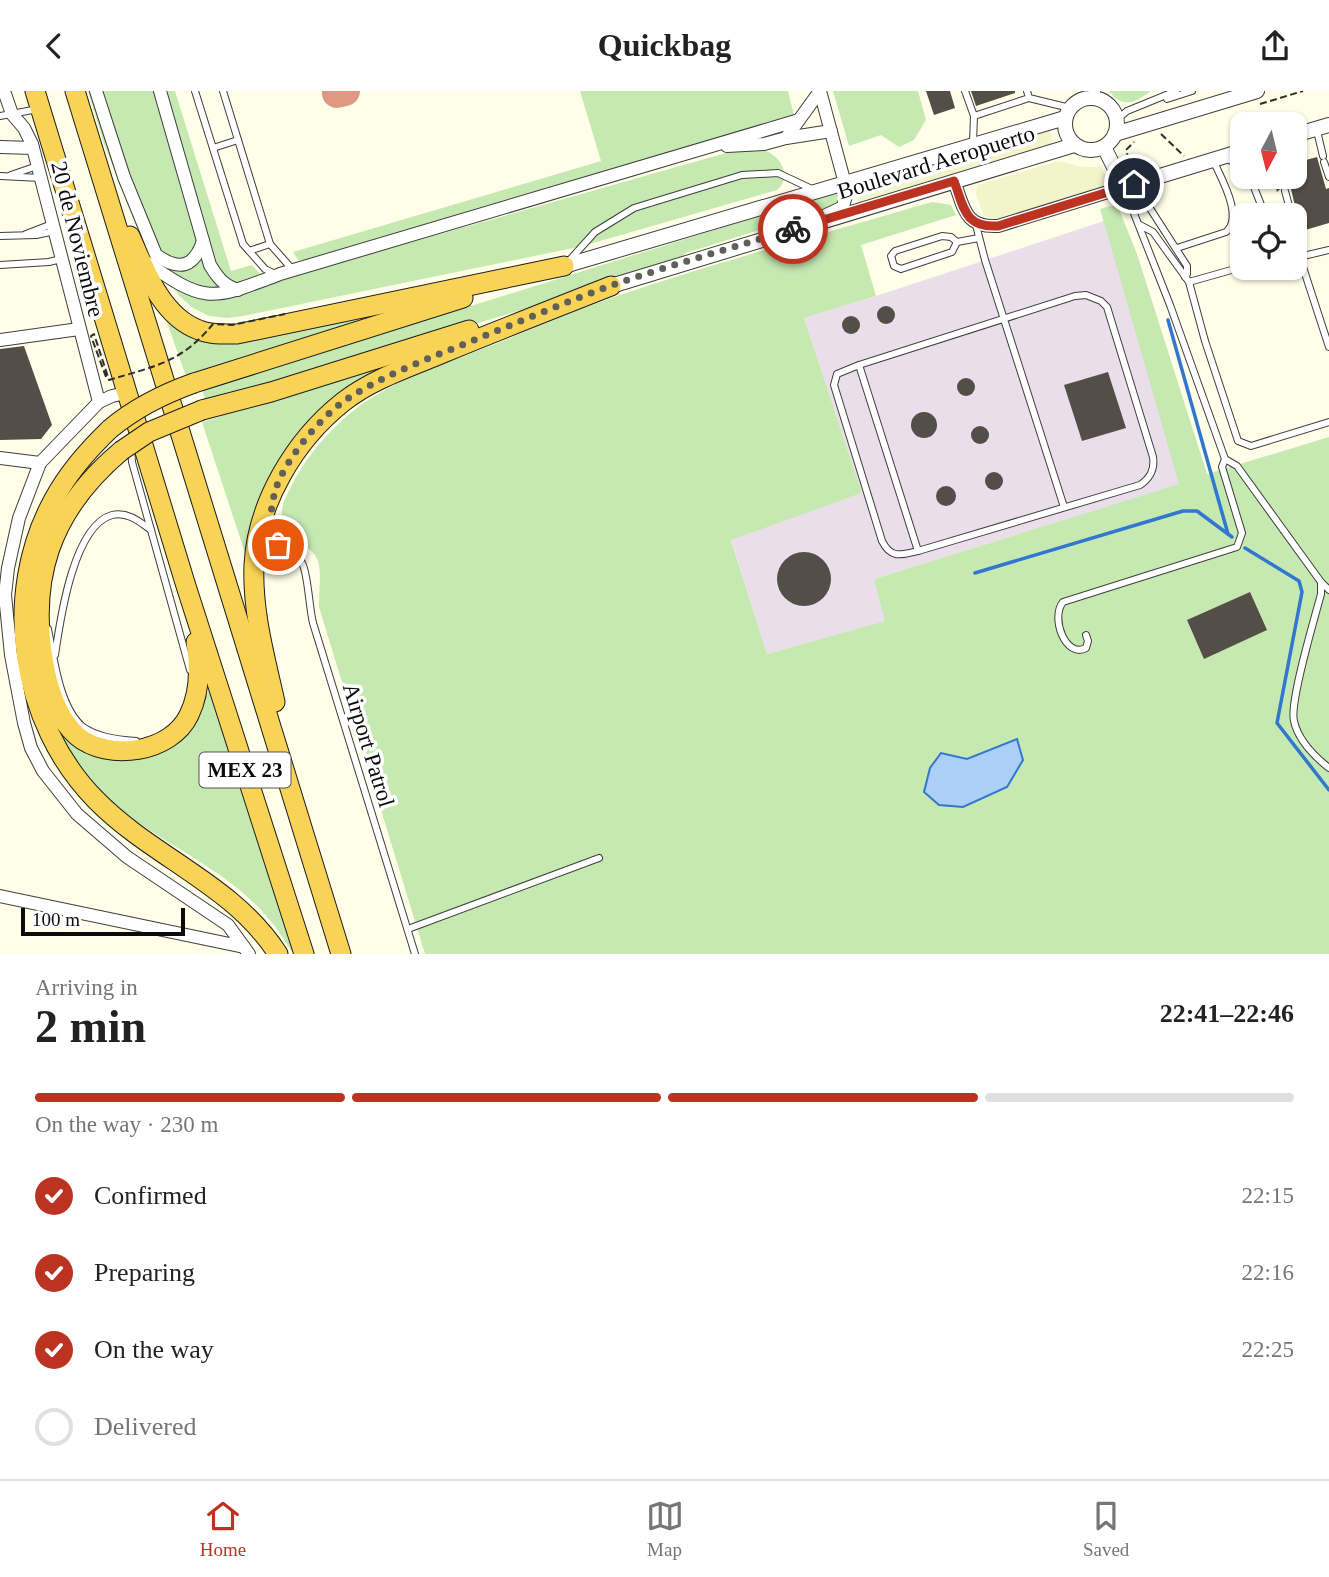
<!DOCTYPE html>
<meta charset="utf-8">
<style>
:root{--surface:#fff;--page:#f6f6f6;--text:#222;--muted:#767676;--line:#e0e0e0;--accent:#bc3321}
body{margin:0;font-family:Georgia,serif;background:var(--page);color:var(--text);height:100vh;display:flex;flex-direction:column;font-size:26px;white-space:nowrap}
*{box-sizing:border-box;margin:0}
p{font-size:23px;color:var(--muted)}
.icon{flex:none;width:38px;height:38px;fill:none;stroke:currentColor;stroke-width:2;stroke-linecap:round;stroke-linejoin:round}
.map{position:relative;height:863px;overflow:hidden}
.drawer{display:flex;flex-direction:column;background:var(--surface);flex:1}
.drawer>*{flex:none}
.needle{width:46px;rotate:187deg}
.buttons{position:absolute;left:1230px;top:21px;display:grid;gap:14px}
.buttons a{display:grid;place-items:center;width:77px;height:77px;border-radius:14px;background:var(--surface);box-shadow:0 2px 5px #0004;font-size:35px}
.scale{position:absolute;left:21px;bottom:18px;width:164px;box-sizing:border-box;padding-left:7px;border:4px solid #0b0b0b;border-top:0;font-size:19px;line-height:24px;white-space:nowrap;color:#0b0b0b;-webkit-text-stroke:5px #fff;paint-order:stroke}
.pin{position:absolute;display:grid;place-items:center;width:60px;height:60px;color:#fff;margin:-30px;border:4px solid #fff;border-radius:50%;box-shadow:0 2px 7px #0007}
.courier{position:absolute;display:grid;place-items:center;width:70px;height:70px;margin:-35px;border:5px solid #bc3321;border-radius:50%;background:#fff;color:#222;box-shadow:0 2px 9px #0007}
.summary em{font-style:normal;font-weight:600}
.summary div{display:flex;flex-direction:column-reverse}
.summary{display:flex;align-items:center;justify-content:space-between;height:119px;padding:0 35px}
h1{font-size:46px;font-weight:600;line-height:52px}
.bar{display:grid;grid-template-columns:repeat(4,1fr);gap:10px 7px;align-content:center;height:84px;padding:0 35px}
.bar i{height:9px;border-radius:5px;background:var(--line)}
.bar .selected{background:var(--accent)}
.bar p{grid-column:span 4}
ol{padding:0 35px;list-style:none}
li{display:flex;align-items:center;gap:21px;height:77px}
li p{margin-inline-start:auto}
li .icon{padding:7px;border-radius:50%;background:var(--accent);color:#fff;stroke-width:4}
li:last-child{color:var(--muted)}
li i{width:38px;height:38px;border:4px solid var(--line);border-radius:50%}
header{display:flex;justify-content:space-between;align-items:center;height:91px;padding:0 35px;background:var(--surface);font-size:32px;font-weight:600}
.menu{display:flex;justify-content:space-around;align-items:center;height:98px;border-top:2px solid var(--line);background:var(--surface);font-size:19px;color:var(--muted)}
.menu a{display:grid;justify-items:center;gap:4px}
.menu .selected{color:var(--accent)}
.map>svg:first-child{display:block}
.industrial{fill:#eadeea}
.farmland{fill:#f1f5c9}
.green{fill:#c6e9b2}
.water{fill:#accff7;stroke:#3277cf;stroke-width:2}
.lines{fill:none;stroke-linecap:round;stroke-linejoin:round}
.stream{stroke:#3277cf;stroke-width:3.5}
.taxiway{stroke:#de9884;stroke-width:30}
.building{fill:#534e47}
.service-casing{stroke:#3e3e3e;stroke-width:8}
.minor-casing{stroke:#3e3e3e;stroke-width:14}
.tertiary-casing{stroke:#3e3e3e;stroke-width:16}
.trunk-casing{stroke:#1c1c1c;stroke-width:21}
.path{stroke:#2d2d2d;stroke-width:2;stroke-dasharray:7 3.5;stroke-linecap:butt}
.service{stroke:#fff;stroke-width:6}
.minor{stroke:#fff;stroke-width:12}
.tertiary{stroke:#fff;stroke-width:14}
.trunk{stroke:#f9d355;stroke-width:19}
.trunk-bridge-casing{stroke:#1c1c1c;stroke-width:21;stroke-linecap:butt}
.path-bridge{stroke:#2d2d2d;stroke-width:2;stroke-dasharray:7 3.5;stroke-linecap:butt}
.trunk-bridge{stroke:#f9d355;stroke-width:19}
.done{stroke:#606058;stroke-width:7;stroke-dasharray:0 12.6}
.route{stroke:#bc3321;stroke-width:9}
.labels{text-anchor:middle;stroke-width:7;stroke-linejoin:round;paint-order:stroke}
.shield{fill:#fff;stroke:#545454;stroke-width:2}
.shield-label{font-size:21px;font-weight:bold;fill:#0b0b0b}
.street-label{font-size:23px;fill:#0b0b0b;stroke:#fff}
</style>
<header><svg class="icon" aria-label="back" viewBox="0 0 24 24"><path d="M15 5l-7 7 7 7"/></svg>Quickbag<svg class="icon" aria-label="share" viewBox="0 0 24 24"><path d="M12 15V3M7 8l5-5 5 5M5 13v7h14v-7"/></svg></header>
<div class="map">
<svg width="1329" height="863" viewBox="0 0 1329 863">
<rect width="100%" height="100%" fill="#fffee8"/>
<!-- industrial -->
<path class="industrial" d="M1104 130 1180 393 874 488 886 530 767 563 731 448 862 402 804 227 876 205Z"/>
<!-- farmland -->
<g class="farmland">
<path d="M1049 37 1053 52 860 112 853 102 854 97Z"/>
<path d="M1059 70 1083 76H1102L1109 95 997 128 984 125 976 104 977 94Z"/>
</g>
<!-- green -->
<g class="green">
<path d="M88 0H175L231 180 252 174 264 187 274 190 740 58C748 58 756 56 764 59 781 65 793 86 777 99L583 155 243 225 227 227 209 225 193 217 179 205 137 137 104 53Z"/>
<path d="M580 0H788L797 36 775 47 760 40 742 41 303 169H298L293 161 601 70Z"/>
<path d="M833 0H918L926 29 914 49 899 56 881 44 849 55Z"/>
<path d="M1109 0H1151C1135 12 1122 18 1109 0Z"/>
<path d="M839 100 840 107 833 116 686 162 674 173 207 314 202 299Z"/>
<path d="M932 111 951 114 956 124 861 154 876 205 804 227 862 402 731 449 767 563 885 530 874 488 1179 393 1100 118 1117 113 1137 163 1207 383 1329 346V863H425L319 516C320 462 326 472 285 437 277 420 285 407 293 392 307 364 333 335 358 316 399 286 452 270 498 252 537 236 576 219 617 205 720 170 827 142 932 111Z"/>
<path d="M465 203 187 288 164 223 196 244Z"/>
<path d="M421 264 296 350 268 389 258 410 246 465 202 331Z"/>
<path d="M210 595 293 862C285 851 278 838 268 827 226 776 158 753 110 709 90 691 75 668 60 646H69L124 666 198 626Z"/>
</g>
<!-- water -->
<path class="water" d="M1017 648 1023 669 1007 696 963 716 939 714 924 701 930 677 941 662 967 668Z"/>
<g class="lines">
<!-- stream -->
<g class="stream">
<path d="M1168 229 1228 443"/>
<path d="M1245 457 1299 490 1302 501 1277 632 1329 699"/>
<path d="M975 482 1183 420H1197L1232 446"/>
</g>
<!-- taxiway -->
<path class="taxiway" d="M337 2 345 0"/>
</g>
<!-- building -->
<g class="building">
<path d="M926 0H950L955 17 934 24Z"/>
<path d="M971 0H1015V2L976 15Z"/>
<path d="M1317 66 1326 98 1329 97V132L1295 142V129L1298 128 1291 98 1284 94 1277 101 1273 86H1295V72Z"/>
<circle cx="886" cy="224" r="9"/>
<circle cx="851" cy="234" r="9"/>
<path d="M24 255 52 334 41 348 0 349V258Z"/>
<path d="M1108 281 1126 337 1082 350 1064 294Z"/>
<circle cx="966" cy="296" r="9"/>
<circle cx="924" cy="334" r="13"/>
<circle cx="980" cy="344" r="9"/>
<circle cx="994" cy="390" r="9"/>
<circle cx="946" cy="405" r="10"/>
<circle cx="804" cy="488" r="27"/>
<path d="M1250 501 1267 539 1204 568 1187 529Z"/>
</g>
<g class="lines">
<!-- service casing -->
<g class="service-casing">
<g id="service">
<path d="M195 0 243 153 265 178 275 183"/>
<path d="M223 0 270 153 249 160"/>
<path d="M965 0 974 25 973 52"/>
<path d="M1027 0 1029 7 1070 17"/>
<path d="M1084 7 1097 0"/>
<path d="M1167 8 1192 0"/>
<path d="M0 25 38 18"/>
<path d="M974 25 1029 7"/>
<path d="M1117 37 1120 26 1127 20 1176 0"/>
<path d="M1317 40 1323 65"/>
<path d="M213 57 238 49"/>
<path d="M1226 67 1242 76"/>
<path d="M1324 71 1329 86"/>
<path d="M11 84 37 75"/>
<path d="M0 85 41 87"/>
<path d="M1250 86 1265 124"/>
<path d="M1135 94 1187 175V183L1185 186"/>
<path d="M1285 100 1291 122"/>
<path d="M976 134 985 169 1064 416"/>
<path d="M1140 134 1153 141 1189 191 1205 250 1238 350 1251 355 1329 331"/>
<path d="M26 143 52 133"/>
<path d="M0 145 36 144 55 140"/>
<path d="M942 145 951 146 957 151 952 161 901 178 894 175 891 165 895 160Z"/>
<path d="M957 151 979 147"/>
<path d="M270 153 292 178"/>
<path d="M1177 157 1226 141C1244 126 1221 87 1213 69"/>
<path d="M1295 167 1329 159"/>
<path d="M1300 167 1329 256"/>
<path d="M567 172 595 141 634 117 742 84 778 82 814 99"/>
<path d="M0 174 49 171 61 168"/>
<path d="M1189 191 1242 176"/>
<path d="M1086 204 1101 210 1107 216 1153 366C1155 379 1150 387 1140 394L918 460C901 464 891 468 882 450L834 294 837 283 859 274 1075 205Z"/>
<path d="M859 274 918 460"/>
<path d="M131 357 132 371 190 579"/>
<path d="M1225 368 1237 375 1321 491V503C1315 526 1289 612 1294 630 1298 649 1314 665 1329 677"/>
<path d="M270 431C269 460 290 453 302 472 308 482 309 516 313 532L415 863"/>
<path d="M1321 491 1329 499"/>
<path d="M48 538C54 567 59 616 83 636 97 646 119 649 136 650"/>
<path d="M1086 544 1088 550 1086 557C1066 568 1050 527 1063 511L1237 456 1242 442 1222 376 1225 368 1170 214 1124 97"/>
<path d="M55 564C60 530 73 435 112 424 127 420 140 431 151 439"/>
<path d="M408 838 599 767"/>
</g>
</g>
<!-- minor casing -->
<g class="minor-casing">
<g id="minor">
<path d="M4 0 12 23 24 37 32 53 99 311"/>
<path d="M96 0 124 86 156 164C179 180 194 177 203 150"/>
<path d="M160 0 210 174C218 187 223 194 238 199"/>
<path d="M820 0 847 100 843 116 826 124"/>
<path d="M786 47 831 40"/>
<path d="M727 55 764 53 786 47 820 0"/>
<path d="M0 56 33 57"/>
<path d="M954 90C964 116 964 137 998 135L1124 96"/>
<path d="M143 169C206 213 209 210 280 183L799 29"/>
<path d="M0 249 79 238"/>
<path d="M126 302 112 305 99 311 40 372 19 427 8 477 5 504 11 564 24 632 31 657 43 680 77 723 127 766 228 834 249 863"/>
<path d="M0 367 40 372"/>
<path d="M0 805 244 856"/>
</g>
</g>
<!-- tertiary casing -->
<g class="tertiary-casing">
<g id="tertiary">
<circle cx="1091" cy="33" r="26"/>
<path d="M1115 43 1257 0"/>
<path d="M1295 44 1329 34"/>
<path d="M1104 56 1124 96 1242 60"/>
<path d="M564 175 1065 27"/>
<path d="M611 195 1074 54"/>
</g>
</g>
<!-- trunk casing -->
<g class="trunk-casing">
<g id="trunk">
<path d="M35 0 186 495 304 863"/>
<path d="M75 0 341 863"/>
<path d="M130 145C145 179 161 225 199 239 211 244 225 243 237 243L564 175"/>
<path d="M194 292 463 207"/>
<path d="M202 319 271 301 469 239"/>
<path d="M110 338C88 359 68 382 54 408 1 504 20 632 96 709 153 767 233 793 278 863"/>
<path d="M121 360C50 420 27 489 45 579 50 603 58 628 77 645 108 671 171 662 189 624 200 602 200 575 196 551"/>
<path d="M275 611C265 566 252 520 254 474 257 412 295 349 343 311 372 288 410 276 443 262 499 239 555 217 611 195"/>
</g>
</g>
<!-- path -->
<g class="path">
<path d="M1260 13 1303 0"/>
<path d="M1161 43 1184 65"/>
<path d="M1132 79 1126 59 1134 51"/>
</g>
<!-- service -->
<use href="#service" class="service"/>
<!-- minor -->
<use href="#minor" class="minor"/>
<!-- tertiary -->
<use href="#tertiary" class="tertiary"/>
<!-- trunk -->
<use href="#trunk" class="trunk"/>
<!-- trunk-bridge casing -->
<g class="trunk-bridge-casing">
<g id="trunk-bridge">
<path d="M110 338C135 317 163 303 194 292"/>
<path d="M121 360 149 341 202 319"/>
</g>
</g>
<!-- path-bridge -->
<path class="path-bridge" d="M106 286 91 245 94 243 109 289C155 275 181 272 213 233L232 234 285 223"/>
<!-- trunk-bridge -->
<use href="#trunk-bridge" class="trunk-bridge"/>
</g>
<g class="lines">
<!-- done -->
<path class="done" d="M278 454C266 440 271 422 274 404 281 373 320 326 347 308 387 282 433 266 477 248 521 230 566 211 610 195 670 174 732 157 793 138"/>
<!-- route -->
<path class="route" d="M793 138 954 90C964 116 964 137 998 135L1134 93"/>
</g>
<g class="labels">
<!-- shield labels -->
<rect class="shield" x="199.5" y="661.5" width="91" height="35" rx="5"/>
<g class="shield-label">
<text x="245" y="686">MEX 23</text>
</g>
<!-- street labels -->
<g class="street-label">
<text transform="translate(936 71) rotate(-17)" y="8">Boulevard Aeropuerto</text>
<text transform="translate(78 148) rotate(76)" y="8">20 de Noviembre</text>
<text transform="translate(369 654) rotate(73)" y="8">Airport Patrol</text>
</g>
</g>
</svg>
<div class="buttons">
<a><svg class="needle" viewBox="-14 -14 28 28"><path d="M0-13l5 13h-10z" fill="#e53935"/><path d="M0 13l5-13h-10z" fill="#767676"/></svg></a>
<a><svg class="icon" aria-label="locate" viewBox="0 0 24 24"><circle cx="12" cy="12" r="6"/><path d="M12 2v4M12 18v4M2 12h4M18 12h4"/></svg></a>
</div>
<div class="scale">100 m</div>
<div class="pin" style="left:278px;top:454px;background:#ea580c"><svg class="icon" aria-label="bag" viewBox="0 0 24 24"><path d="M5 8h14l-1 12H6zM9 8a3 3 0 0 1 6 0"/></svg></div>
<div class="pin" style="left:1134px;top:93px;background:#1f2937"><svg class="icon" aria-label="home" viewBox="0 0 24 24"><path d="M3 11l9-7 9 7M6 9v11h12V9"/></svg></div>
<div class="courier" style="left:793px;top:138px"><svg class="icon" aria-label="bike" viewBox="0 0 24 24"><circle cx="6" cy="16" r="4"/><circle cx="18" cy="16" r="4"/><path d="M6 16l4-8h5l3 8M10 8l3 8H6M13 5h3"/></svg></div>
</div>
<section class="drawer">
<div class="summary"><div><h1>2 min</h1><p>Arriving in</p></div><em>22:41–22:46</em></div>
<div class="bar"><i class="selected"></i><i class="selected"></i><i class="selected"></i><i></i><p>On the way · 230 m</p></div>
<ol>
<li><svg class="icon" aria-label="check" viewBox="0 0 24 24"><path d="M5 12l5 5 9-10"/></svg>Confirmed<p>22:15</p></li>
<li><svg class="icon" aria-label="check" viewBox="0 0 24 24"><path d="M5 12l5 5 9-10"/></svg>Preparing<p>22:16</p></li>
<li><svg class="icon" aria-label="check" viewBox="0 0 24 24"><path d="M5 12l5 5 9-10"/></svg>On the way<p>22:25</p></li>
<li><i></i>Delivered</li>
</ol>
</section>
<nav class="menu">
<a class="selected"><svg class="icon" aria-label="home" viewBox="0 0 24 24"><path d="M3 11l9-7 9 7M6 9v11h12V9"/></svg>Home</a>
<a><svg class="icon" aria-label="map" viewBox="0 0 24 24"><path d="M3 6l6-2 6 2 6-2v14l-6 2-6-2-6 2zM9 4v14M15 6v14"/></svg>Map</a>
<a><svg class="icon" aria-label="saved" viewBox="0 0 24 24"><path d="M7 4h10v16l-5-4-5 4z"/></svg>Saved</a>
</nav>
